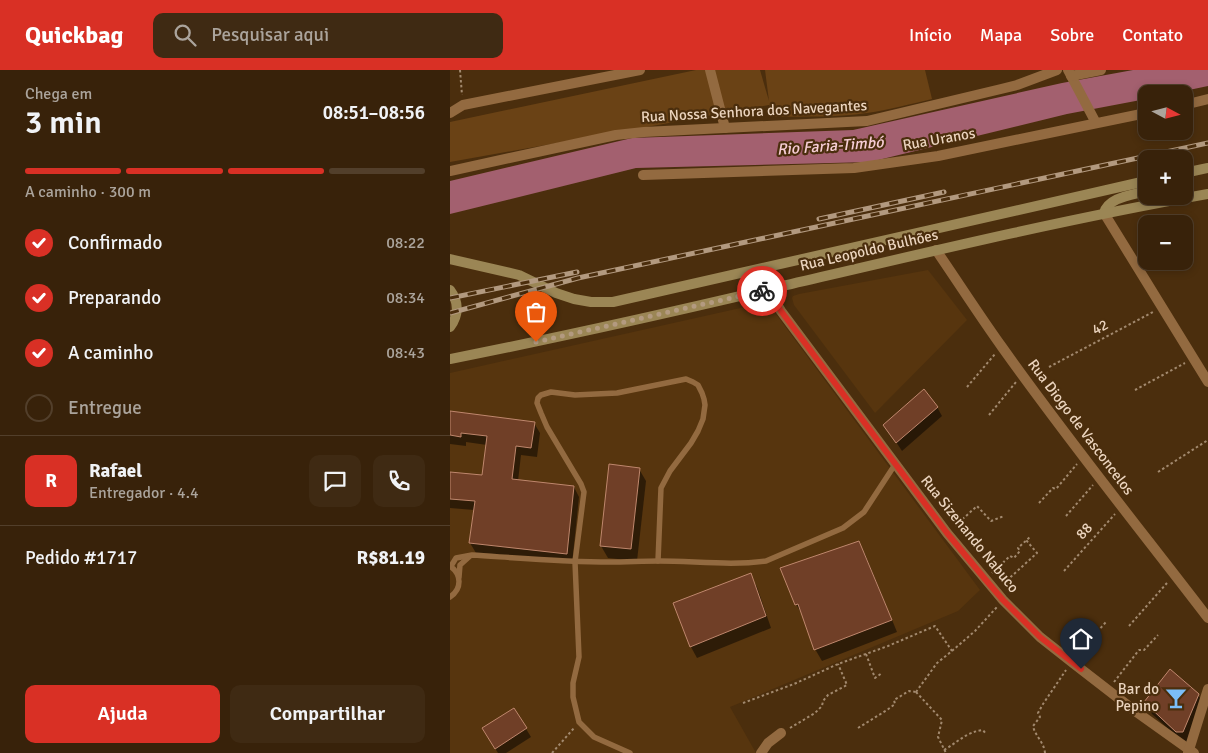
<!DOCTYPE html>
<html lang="pt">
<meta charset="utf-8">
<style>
:root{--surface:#38220a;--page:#3f2a13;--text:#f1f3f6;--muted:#aba49c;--line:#523f2b;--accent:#d93025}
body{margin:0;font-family:Signika,sans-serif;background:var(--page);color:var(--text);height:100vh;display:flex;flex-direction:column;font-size:19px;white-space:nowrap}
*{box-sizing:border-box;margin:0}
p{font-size:16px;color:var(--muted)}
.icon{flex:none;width:28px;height:28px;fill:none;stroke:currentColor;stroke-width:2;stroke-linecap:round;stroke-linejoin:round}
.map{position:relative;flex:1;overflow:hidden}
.side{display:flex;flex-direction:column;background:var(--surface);width:450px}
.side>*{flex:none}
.needle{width:32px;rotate:97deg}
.fabs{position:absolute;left:688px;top:15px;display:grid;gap:10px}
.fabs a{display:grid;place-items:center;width:55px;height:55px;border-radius:10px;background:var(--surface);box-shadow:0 2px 8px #0003,0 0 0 1px var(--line);font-size:25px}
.pin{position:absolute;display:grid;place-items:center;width:42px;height:42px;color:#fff;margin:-51px -21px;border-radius:50% 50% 50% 0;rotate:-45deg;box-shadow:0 0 5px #0007}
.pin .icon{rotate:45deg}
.courier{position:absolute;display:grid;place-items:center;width:50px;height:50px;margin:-25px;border:4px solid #d93025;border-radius:50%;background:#fff;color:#222;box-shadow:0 1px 6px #0007}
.head em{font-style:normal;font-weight:600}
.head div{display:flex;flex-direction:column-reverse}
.head{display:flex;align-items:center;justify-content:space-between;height:85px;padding:0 25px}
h1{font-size:32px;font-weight:600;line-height:38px}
.bar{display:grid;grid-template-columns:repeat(4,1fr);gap:8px 5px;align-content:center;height:60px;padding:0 25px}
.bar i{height:6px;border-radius:4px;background:var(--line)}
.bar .on{background:var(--accent)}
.bar p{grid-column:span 4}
.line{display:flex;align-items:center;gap:12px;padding:0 25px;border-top:1px solid var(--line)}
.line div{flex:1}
.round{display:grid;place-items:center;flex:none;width:52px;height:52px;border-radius:10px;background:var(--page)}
ol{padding:0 25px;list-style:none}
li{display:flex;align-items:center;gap:15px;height:55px}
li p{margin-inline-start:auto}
li .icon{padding:5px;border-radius:50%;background:var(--accent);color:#fff;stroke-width:4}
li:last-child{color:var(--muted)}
li i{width:28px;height:28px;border:2px solid var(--line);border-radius:50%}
.primary-button{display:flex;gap:10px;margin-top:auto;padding:10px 25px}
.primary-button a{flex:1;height:58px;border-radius:10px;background:var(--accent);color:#fff;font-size:20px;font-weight:600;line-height:58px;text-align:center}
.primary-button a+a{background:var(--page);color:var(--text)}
header{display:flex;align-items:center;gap:30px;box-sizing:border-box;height:70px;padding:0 25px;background:var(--accent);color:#fff}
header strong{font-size:24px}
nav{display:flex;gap:28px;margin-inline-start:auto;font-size:18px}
.search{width:350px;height:45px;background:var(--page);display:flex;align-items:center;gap:12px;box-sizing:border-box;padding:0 18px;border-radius:10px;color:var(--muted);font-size:19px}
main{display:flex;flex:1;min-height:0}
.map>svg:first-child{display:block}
.built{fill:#57350e}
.green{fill:#6a4215}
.water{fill:#a3606f}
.shadow{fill:#0007}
.building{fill:#703f27;stroke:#bf876d}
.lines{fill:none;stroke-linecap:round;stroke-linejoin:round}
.path{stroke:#a2896e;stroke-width:2;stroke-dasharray:2.5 2.5;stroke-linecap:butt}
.lane{stroke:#936a40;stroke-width:5.5}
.street{stroke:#936a40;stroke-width:10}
.secondary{stroke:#9b8655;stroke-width:10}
.rail-casing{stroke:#b2997f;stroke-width:5}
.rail{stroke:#4b2e0d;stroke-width:3;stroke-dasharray:9;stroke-linecap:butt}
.done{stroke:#b39a80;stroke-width:5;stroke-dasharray:0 9}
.route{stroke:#d93025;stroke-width:6}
.labels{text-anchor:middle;stroke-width:4.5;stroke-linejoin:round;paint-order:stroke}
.street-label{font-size:15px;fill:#ebd4be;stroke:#4b2e0d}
.poi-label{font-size:15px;fill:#ebd4be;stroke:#4b2e0d;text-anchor:end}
.water-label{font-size:16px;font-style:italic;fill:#f7ced6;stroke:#4b2e0d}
</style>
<header>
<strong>Quickbag</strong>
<div class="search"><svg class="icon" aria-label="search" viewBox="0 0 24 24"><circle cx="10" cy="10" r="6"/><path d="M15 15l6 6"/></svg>Pesquisar aqui</div>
<nav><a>Início</a><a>Mapa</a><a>Sobre</a><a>Contato</a></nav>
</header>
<main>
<section class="side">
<div class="head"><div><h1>3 min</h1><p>Chega em</p></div><em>08:51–08:56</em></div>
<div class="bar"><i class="on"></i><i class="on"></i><i class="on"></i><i></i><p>A caminho · 300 m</p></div>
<ol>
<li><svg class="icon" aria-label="check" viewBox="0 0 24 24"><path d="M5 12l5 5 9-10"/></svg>Confirmado<p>08:22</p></li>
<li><svg class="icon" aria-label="check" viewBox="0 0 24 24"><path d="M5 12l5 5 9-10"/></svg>Preparando<p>08:34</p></li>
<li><svg class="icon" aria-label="check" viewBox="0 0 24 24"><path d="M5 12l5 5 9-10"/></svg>A caminho<p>08:43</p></li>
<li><i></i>Entregue</li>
</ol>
<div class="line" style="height:90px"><b class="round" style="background:var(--accent);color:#fff">R</b><div><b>Rafael</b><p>Entregador · 4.4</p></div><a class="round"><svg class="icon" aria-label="chat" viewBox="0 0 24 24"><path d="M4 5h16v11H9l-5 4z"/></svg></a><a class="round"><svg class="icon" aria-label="phone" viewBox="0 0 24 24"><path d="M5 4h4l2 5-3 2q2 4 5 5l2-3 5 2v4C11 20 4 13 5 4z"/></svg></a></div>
<div class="line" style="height:65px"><div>Pedido #1717</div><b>R$81.19</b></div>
<div class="primary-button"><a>Ajuda</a><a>Compartilhar</a></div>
</section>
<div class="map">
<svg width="758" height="683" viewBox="0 0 758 683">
<rect width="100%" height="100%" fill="#4b2e0d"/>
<!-- built -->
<g class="built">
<path d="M478 200 517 250 425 343 344 235 342 228 343 226 349 224Z"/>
<path d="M317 232 530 520 508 541 280 637 306 683H0V303Z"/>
</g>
<!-- green -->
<path class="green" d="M246 0H310L319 31 315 0H475L482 29C460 34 439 40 417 43 386 48 353 46 321 47L319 35 0 92V52Z"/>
<!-- water -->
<path class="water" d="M683 0H758V16L720 24H696V29L617 44 420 92 186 98 0 144V111L182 68 403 60 612 13Z"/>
<!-- shadow -->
<g class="shadow">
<path d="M487 337 492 346 452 381 435 355Z"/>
<path d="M0 342 84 353 90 363 87 387 71 385 68 411 124 417 129 427 122 494 26 483 20 473 24 440 0 438V403L33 406 37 375 16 372V376L0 374Z"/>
<path d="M160 396 189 399 196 411 187 491 158 488 151 476Z"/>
<path d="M408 472 415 484 447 562 372 591 365 579 353 546 346 534Z"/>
<path d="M300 505 307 517 321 558 247 588 241 577Z"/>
<path d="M748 625 755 636 741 672 734 673 702 644 695 632Z"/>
<path d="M64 639 81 667 56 683H48L33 659Z"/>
</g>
<!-- building -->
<g class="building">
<path d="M474 319 488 337 446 373 433 355Z"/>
<path d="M0 341 85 352 81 378 66 376 62 409 124 416 117 484 19 473 25 431 0 429V402L32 405 37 366 11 363V367L0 365Z"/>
<path d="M159 394 190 398 181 479 150 476Z"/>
<path d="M409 471 442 550 364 580 348 534 345 535 330 498Z"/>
<path d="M301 503 316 546 240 577 223 533Z"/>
<path d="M720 599 749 624 733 662H726L694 632Z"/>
<path d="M64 638 77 658 45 679 32 658Z"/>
</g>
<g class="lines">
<!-- path -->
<g class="path">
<path d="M10 0 12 25"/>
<path d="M599 297 703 242"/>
<path d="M517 317 545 284"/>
<path d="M685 320 735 293"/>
<path d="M539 345 566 312"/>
<path d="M708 402 758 370"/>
<path d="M589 433 603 418 606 419 627 394"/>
<path d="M616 446 643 415"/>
<path d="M505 456 527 436 541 451 554 446"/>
<path d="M614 501 665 444"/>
<path d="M542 503 560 486 564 488 570 481 568 478 581 466"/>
<path d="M553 514 587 483 576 470"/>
<path d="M679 556 717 513"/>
<path d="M416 584 425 608 432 603"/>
<path d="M627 584 656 552"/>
<path d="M664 612 689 580H694L708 565"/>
<path d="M466 622 487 593 502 581 525 561 547 537"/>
<path d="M466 622 492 650 488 667 496 683"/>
<path d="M293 633 344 614 388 594 438 576 485 556 502 581"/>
<path d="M340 658 365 643 372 636 373 631 378 625 397 615 388 594"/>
<path d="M408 658 437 640 445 634 444 630 459 621 466 622"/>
<path d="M494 680C508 672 516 662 533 660L536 664"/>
<path d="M102 683 124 658"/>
<path d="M595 683C594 672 585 666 583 656L590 647 588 643 593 634 616 600"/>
</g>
<!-- lane -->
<g class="lane">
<path d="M0 496C12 504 12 519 0 527"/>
<path d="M1 496 6 488 22 485C68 488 114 492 160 492 176 492 193 491 209 491 244 491 282 496 316 491L393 458 414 442 446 393"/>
<path d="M9 507 10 495 20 486"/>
<path d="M180 683 144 667 129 652 123 627V613L129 587 125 492 134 422 131 414 97 357 91 343 87 333 88 328 91 325 101 322 125 325 167 323 236 309 243 312 248 315 252 323 254 329 255 335 253 349 248 361 241 373 220 401 211 418 208 491"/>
</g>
<!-- street -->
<g class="street">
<path d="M260 0 275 58"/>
<path d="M618 0 646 53"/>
<path d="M621 6 651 0"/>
<path d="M734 35 758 29"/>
<path d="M0 43 13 35 190 0"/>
<path d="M0 101 166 65 194 62 417 51 551 19 567 15 607 0"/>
<path d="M193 105 404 98 488 86 696 43"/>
<path d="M654 143 758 312"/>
<path d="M486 180C508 212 529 245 552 277 618 370 689 458 758 548"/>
<path d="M318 220 331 241 497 463 553 530 590 567 623 593 685 641 744 683"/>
<path d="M311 683 318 673 331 663"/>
<path d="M738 683 758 619"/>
</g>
<!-- secondary -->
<g class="secondary">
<path d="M734 103 758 98"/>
<path d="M654 143C658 127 683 125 696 121"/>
<path d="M0 189 69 205 106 223 124 229 141 232H163L696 111"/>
<path d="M0 220C9 232 9 245 0 257"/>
<path d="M0 289C107 268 214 244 320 219 466 185 611 150 758 124"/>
</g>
<!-- rail casing -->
<g class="rail-casing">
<g id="rail">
<path d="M369 149 494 122"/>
<path d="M0 228 127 202"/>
<path d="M0 243 128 208 758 73"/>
</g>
</g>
<!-- rail -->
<use href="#rail" class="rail"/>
</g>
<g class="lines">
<!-- done -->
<path class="done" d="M86 272 312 221"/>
<!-- route -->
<path class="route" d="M312 221 318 220 331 241 497 463 535 509 553 530 590 567 631 599"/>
</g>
<!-- icons -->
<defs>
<g id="bar-bare" transform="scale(1.725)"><path d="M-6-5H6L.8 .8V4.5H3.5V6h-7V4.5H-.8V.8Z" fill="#7bbef8" stroke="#4b2e0d" stroke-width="2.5" paint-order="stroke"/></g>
</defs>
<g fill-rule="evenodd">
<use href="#bar-bare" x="726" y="628"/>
</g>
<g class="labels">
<!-- street labels -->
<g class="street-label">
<text transform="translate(304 41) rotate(-3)" y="5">Rua Nossa Senhora dos Navegantes</text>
<text transform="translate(489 69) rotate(-10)" y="5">Rua Uranos</text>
<text transform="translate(419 180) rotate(-13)" y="5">Rua Leopoldo Bulhões</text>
<text transform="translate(650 257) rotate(-28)" y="5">42</text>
<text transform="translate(631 357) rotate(53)" y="5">Rua Diogo de Vasconcelos</text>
<text transform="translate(634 461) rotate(-48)" y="5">88</text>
<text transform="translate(520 464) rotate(51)" y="5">Rua Sizenando Nabuco</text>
</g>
<!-- poi labels -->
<g class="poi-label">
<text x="709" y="624">Bar do<tspan x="709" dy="17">Pepino</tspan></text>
</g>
<!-- water labels -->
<g class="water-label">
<text transform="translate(380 75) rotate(-4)" y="6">Rio Faria-Timbó</text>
</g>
</g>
</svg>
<div class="fabs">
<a><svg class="needle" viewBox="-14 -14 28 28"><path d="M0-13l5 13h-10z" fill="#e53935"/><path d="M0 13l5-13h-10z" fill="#aba49c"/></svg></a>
<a>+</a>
<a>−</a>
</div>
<div class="pin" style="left:86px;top:272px;background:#ea580c"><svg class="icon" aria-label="bag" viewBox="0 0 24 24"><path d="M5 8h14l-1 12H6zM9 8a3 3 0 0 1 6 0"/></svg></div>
<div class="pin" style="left:631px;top:599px;background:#1f2937"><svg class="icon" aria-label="home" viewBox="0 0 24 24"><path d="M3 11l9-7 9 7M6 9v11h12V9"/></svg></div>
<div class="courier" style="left:312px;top:221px"><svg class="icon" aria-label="bike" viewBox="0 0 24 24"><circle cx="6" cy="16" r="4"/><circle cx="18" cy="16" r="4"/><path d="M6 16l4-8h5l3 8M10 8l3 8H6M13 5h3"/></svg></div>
</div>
</main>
